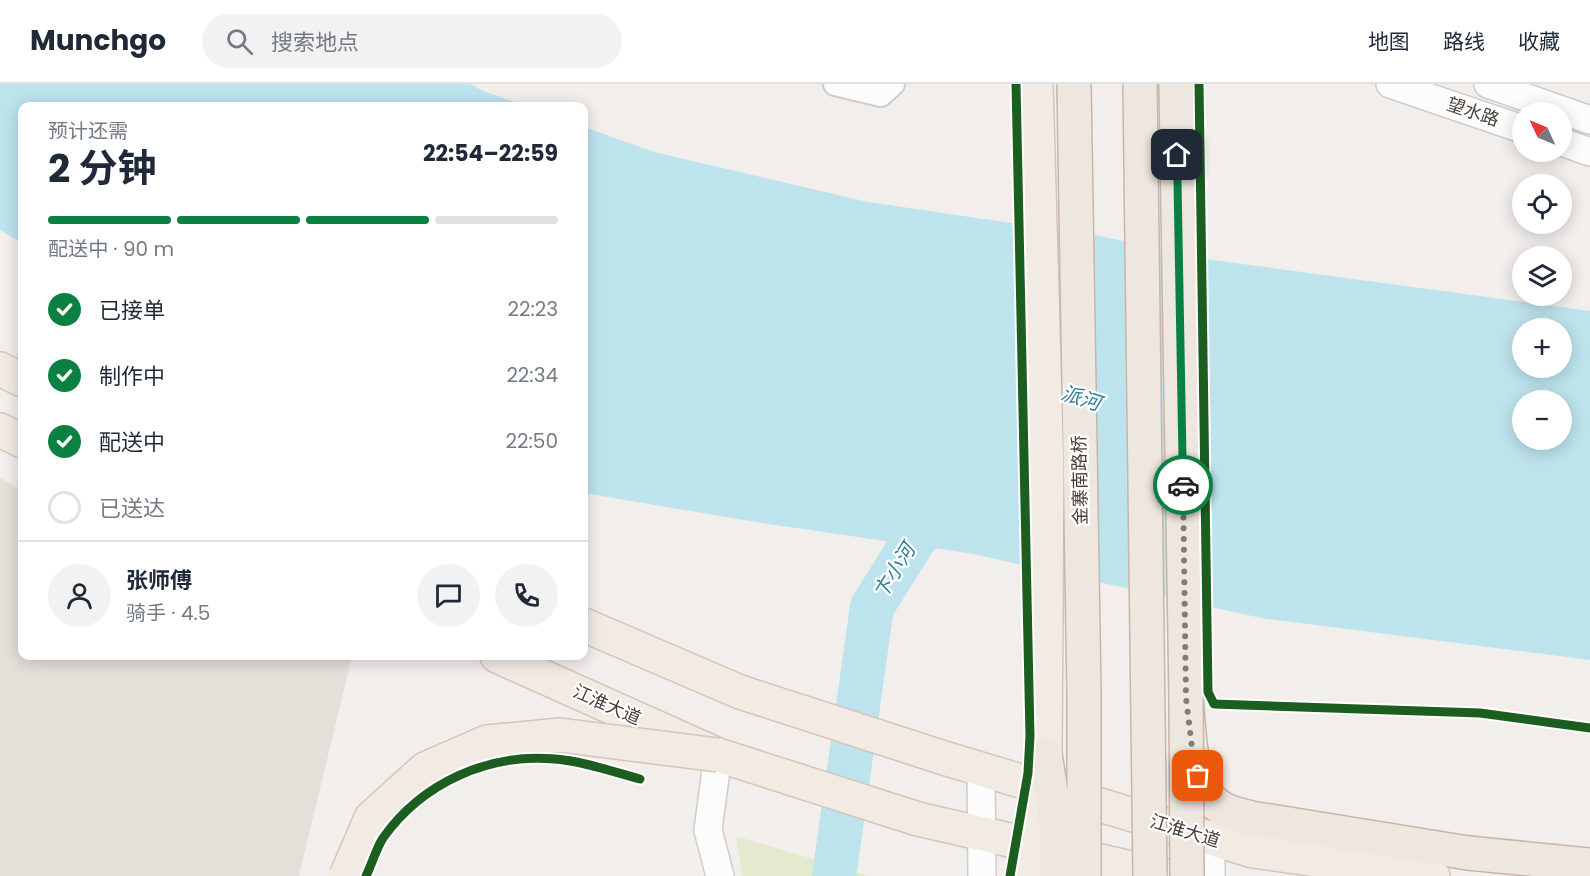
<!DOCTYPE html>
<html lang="zh">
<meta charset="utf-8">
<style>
:root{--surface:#fff;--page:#f2f2f3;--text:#1f2937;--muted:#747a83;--line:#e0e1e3;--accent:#0b8043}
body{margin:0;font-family:Poppins,"Noto Sans SC",sans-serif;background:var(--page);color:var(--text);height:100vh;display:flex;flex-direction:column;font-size:22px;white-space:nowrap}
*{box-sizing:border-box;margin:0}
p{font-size:20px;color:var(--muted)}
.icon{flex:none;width:33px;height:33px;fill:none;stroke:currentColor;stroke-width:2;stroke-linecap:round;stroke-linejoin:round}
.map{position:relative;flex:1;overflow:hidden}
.side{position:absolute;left:18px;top:18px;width:570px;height:558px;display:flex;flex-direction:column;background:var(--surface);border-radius:12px;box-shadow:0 3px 15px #0003}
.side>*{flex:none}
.needle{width:39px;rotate:314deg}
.tools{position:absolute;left:1512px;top:18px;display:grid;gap:12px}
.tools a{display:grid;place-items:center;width:60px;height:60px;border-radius:50%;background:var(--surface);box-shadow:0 3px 15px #0003;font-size:30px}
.pin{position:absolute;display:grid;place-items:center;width:51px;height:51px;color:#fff;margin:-26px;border-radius:12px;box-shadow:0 3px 9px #0006}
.courier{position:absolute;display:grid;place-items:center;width:60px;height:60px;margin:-30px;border:4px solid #0b8043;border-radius:50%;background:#fff;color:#222;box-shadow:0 2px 8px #0007}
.summary em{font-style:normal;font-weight:700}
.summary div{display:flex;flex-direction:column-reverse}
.summary{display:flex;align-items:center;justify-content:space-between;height:102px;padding:0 30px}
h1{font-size:39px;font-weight:700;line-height:45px}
.bar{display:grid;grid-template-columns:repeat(4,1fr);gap:9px 6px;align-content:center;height:72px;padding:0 30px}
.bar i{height:8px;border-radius:4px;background:var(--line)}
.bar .on{background:var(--accent)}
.bar p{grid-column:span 4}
.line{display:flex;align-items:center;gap:15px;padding:0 30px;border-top:2px solid var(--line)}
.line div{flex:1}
.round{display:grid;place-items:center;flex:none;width:63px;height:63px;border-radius:32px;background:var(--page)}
ol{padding:0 30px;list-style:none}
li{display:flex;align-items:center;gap:18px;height:66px}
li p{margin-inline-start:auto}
li .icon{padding:6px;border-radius:50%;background:var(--accent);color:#fff;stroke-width:4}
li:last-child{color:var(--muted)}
li i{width:33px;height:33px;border:3px solid var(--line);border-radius:50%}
header{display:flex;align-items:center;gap:36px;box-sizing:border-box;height:84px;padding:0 30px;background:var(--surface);border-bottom:2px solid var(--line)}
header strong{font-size:28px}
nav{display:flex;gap:33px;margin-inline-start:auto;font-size:21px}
.search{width:420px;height:54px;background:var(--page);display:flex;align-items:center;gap:15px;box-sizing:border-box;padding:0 21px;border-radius:33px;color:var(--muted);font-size:22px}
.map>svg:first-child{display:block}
.residential{fill:#e5dfd9}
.green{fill:#e3eacd}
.water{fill:#bde3ed;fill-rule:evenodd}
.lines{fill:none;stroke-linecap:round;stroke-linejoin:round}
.river{stroke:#bde3ed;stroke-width:44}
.minor-casing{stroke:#cfccc9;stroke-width:26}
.tertiary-casing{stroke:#cfccc9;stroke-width:30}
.primary-casing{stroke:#d3c6b9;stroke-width:36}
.trunk-casing{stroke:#c8b6a8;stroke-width:36}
.minor{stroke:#fdfcfc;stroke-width:22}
.tertiary{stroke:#fdfcfc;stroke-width:27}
.primary{stroke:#f1ebe4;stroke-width:33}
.trunk{stroke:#eee7df;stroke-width:33}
.primary-bridge-casing{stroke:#d3c6b9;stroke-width:36;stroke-linecap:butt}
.trunk-bridge-casing{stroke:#c8b6a8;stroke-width:36;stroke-linecap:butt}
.primary-bridge{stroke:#f1ebe4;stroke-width:33}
.trunk-bridge{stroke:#eee7df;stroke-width:33}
.cycleway-casing{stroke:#fff;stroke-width:13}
.cycleway{stroke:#1b5e20;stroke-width:9}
.done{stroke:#827c76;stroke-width:6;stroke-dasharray:0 10.8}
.route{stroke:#0b8043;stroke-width:8}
.labels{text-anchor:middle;stroke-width:4.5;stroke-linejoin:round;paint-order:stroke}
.street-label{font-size:18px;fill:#473e37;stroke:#fff}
.water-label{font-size:20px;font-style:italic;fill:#2e7e98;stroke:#fff}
</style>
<header>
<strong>Munchgo</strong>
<div class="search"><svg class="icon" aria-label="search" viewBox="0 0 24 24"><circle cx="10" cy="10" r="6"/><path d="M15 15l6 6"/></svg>搜索地点</div>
<nav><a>地图</a><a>路线</a><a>收藏</a></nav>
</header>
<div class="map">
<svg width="1590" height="792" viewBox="0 0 1590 792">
<rect width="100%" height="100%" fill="#f1eeec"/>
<!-- residential -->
<path class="residential" d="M0 394 22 406V572H352L299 792H0Z"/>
<!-- green -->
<path class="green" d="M736 752 869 792H742Z"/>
<!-- water -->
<g class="water">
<path d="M0 0H470L483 7 526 22H22V159L0 146Z"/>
<path d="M584 43 654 68 868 118 1100 152 1212 176 1590 227V576L1261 534 968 469 756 438 584 409ZM1522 244H1562V284H1522ZM1522 316H1562V356H1522Z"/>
</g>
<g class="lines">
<!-- river -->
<path class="river" d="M834 792 872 523 914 456 948 417"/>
<!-- minor casing -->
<g class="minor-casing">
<path id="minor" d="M835 0 881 11 893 0"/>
</g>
<!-- tertiary casing -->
<g class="tertiary-casing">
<g id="tertiary">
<path d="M1390 0 1522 45"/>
<path d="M1488 0 1590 36"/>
<path d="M1562 58 1590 68"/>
<path d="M718 671 708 746 720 792"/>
<path d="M981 685 982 792"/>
<path d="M1211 792V754"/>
</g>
</g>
<!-- primary casing -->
<g class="primary-casing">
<g id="primary">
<path d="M0 285 22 296"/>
<path d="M0 346 22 357"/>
<path d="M584 541 740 608 944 674 1253 767 1433 792"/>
<path d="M497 572 718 671 918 735 1166 792"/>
</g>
</g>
<!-- trunk casing -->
<g class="trunk-casing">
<path id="trunk" d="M1176 0 1186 614C1190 649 1187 702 1220 723 1228 729 1241 731 1251 734L1468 769 1590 781"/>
</g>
<!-- minor -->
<use href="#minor" class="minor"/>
<!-- tertiary -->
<use href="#tertiary" class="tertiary"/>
<!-- primary -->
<use href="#primary" class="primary"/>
<!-- trunk -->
<use href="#trunk" class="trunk"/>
<!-- primary-bridge casing -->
<g class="primary-bridge-casing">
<g id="primary-bridge">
<path d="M346 792 371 734 425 685 487 658 560 651 718 671"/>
<path d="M1028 792 1032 776 1045 670 1047 387 1036 0"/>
</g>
</g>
<!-- trunk-bridge casing -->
<g class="trunk-bridge-casing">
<g id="trunk-bridge">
<path d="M1074 0 1084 609V792"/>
<path d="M1140 0 1150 792"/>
<path d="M1186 614 1187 792"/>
<path d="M1045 670 1057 746V792"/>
</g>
</g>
<!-- primary-bridge -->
<use href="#primary-bridge" class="primary-bridge"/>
<!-- trunk-bridge -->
<use href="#trunk-bridge" class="trunk-bridge"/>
<!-- cycleway casing -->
<g class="cycleway-casing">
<g id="cycleway">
<path d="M1199 0 1208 608 1214 620 1480 629 1590 644"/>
<path d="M366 792C372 780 376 765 383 754 422 699 488 669 555 675 583 677 613 688 640 695"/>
<path d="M1010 792 1028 689 1030 652 1016 0"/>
</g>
</g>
<!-- cycleway -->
<use href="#cycleway" class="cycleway"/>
</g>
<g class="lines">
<!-- done -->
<path class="done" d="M1183 401 1186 614 1194 680 1198 692"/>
<!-- route -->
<path class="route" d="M1177 71 1183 401"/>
</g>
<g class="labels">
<!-- street labels -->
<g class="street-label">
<text transform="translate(1473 28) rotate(19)" y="6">望水路</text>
<text transform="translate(1080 396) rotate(-91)" y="6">金寨南路桥</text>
<text transform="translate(607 621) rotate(24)" y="6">江淮大道</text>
<text transform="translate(1185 747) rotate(17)" y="6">江淮大道</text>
</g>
<!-- water labels -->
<g class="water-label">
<text transform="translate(1081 314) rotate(17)" y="7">派河</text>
<text transform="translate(894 487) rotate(-58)" y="7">卞小河</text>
</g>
</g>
</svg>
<div class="tools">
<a><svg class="needle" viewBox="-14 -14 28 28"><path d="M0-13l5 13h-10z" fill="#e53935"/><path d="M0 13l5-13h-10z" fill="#747a83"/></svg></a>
<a><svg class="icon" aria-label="locate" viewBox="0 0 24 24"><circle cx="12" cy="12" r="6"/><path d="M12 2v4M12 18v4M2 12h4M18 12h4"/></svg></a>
<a><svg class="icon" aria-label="layers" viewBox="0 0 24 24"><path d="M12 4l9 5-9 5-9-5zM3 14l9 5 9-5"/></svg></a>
<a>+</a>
<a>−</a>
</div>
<div class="pin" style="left:1198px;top:692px;background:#ea580c"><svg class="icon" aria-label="bag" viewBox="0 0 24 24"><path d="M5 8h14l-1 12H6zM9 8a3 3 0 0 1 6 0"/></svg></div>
<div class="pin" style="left:1177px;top:71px;background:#1f2937"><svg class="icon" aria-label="home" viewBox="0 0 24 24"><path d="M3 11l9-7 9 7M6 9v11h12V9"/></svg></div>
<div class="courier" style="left:1183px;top:401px"><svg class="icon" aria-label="car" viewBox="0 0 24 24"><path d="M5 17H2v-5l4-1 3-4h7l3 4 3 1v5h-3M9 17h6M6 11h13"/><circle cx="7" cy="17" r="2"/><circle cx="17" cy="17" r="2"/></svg></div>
<section class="side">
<div class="summary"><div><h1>2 分钟</h1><p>预计还需</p></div><em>22:54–22:59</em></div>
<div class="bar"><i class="on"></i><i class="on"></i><i class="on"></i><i></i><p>配送中 · 90 m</p></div>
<ol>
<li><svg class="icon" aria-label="check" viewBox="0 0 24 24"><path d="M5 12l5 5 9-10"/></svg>已接单<p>22:23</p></li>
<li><svg class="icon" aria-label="check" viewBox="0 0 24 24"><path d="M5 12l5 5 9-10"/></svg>制作中<p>22:34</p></li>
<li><svg class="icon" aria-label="check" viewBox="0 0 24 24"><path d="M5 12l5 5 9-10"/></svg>配送中<p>22:50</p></li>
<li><i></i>已送达</li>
</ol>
<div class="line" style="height:108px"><a class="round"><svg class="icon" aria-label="person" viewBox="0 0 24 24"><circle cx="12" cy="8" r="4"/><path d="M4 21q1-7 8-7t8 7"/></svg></a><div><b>张师傅</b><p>骑手 · 4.5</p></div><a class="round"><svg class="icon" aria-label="chat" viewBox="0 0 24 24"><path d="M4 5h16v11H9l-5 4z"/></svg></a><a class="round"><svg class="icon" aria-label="phone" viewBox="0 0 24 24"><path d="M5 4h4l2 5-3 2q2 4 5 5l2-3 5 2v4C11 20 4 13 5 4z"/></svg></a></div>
</section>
</div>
